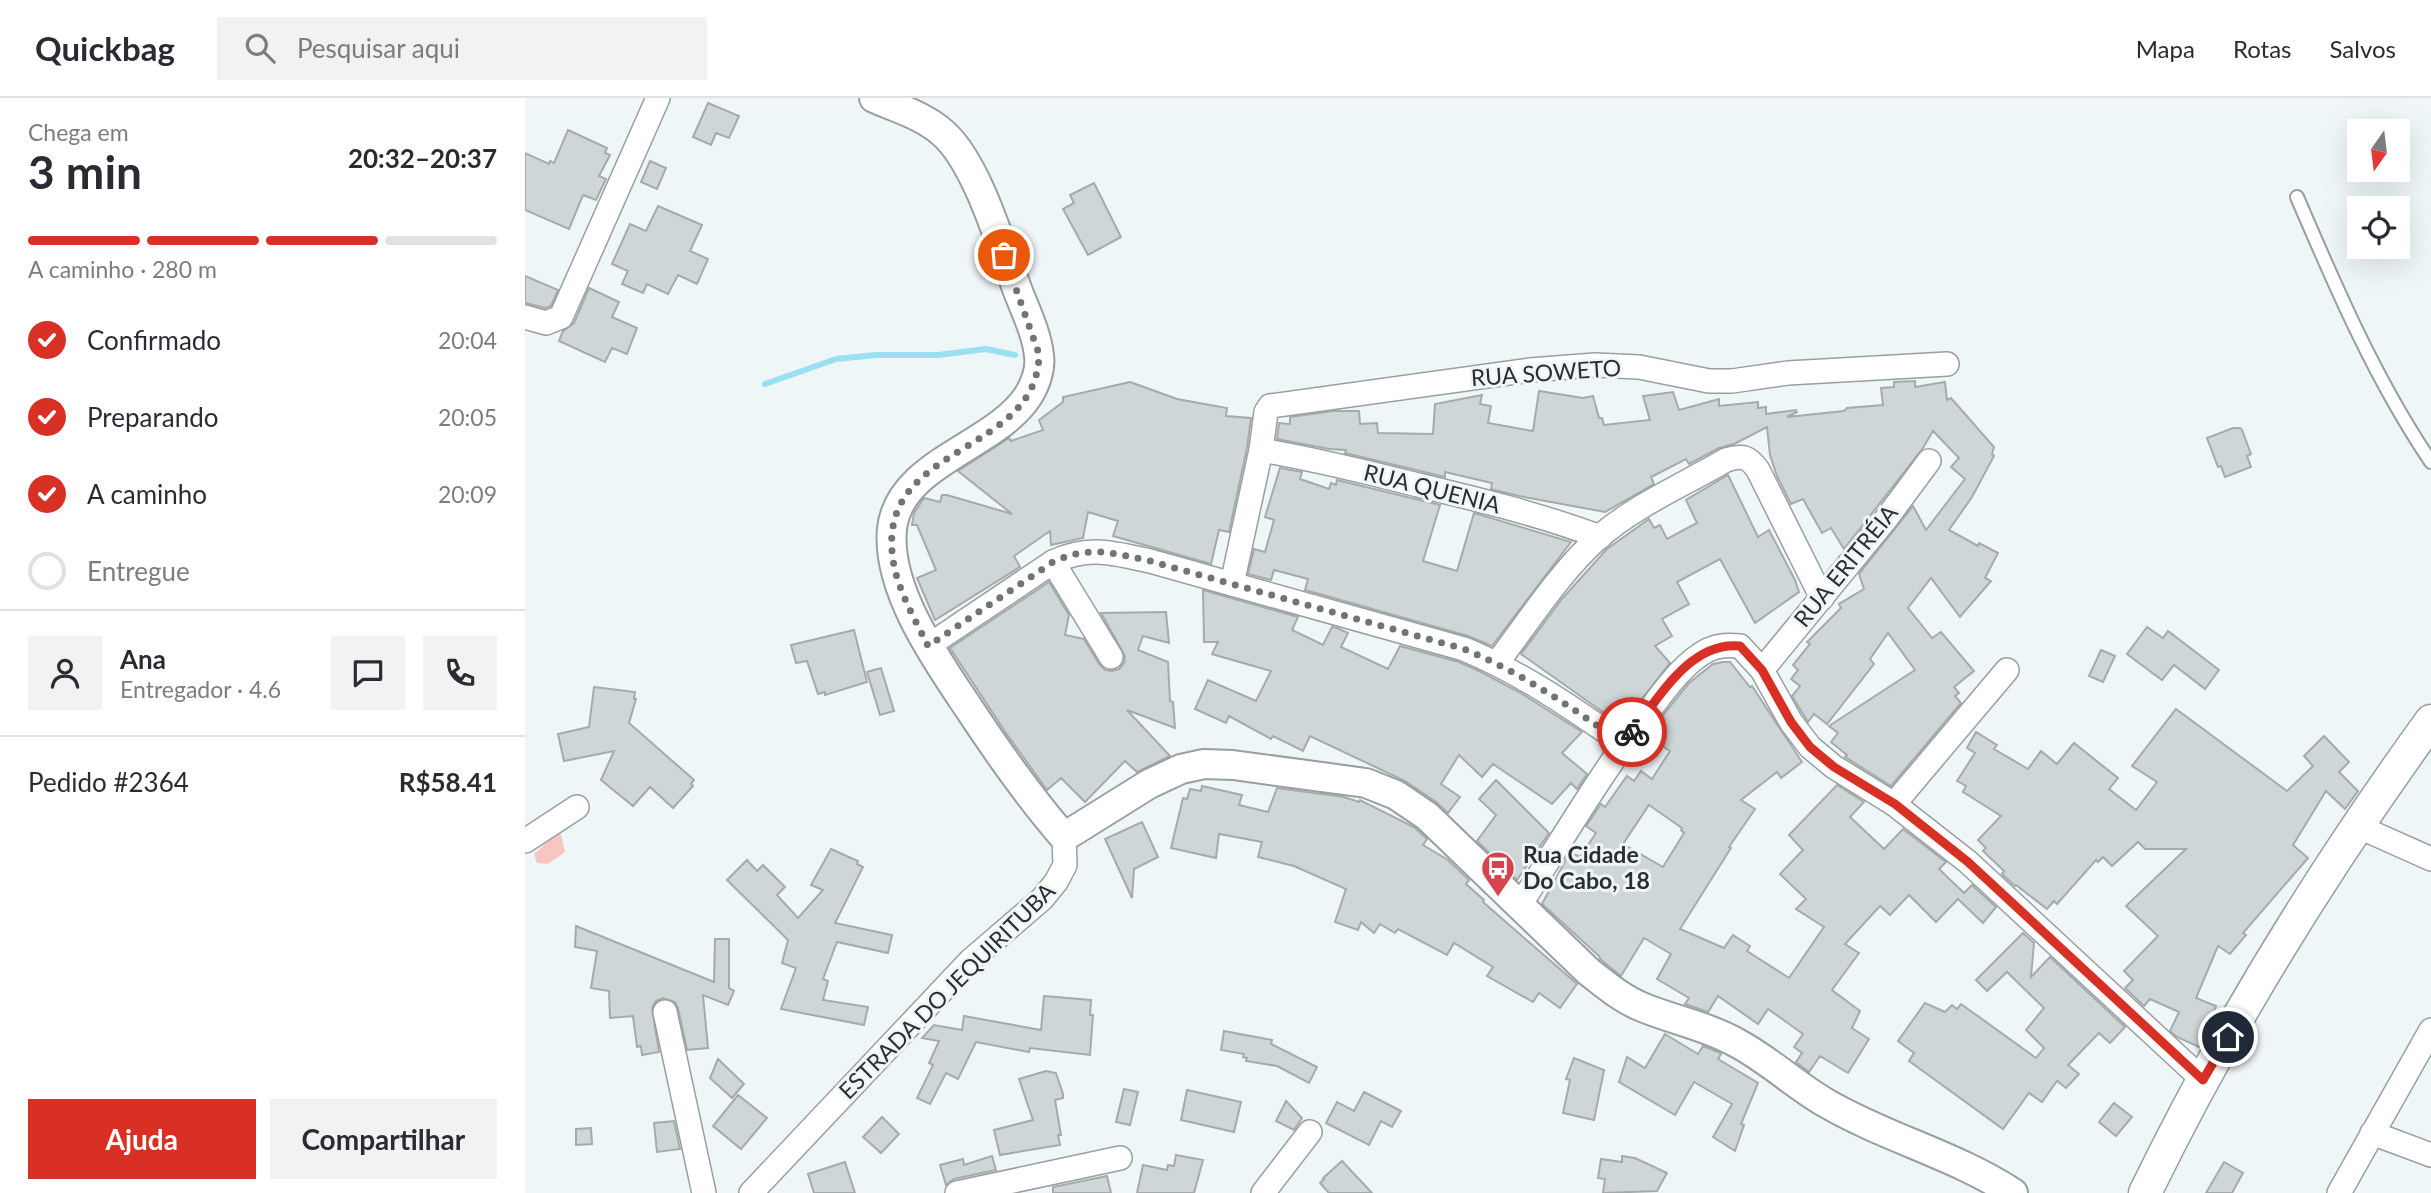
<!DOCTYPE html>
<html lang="pt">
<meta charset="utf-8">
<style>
:root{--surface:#fff;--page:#f2f2f3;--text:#2b2b33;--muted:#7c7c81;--line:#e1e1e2;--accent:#d93025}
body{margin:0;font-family:Lato,sans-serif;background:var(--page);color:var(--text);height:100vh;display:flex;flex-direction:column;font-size:26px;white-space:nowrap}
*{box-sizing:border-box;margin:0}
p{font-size:23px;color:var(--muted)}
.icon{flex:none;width:38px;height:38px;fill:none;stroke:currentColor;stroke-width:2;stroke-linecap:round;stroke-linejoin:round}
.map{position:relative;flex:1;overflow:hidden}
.details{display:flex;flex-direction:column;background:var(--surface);width:525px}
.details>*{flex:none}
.needle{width:46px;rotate:194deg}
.fabs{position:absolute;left:1822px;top:21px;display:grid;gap:14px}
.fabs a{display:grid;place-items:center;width:63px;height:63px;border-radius:0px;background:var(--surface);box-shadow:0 7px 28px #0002;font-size:35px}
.pin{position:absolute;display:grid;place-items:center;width:60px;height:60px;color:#fff;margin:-30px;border:4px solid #fff;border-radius:50%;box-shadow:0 2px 7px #0007}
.courier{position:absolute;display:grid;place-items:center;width:70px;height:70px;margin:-35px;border:5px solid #d93025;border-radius:50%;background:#fff;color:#222;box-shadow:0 2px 9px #0007}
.headline em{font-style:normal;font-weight:700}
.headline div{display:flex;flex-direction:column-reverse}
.headline{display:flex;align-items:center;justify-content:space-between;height:119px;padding:0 28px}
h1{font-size:46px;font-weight:700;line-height:52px}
.bar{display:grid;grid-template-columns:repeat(4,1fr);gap:10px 7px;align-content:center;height:84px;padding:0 28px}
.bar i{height:9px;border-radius:5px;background:var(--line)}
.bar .selected{background:var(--accent)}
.bar p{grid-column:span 4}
.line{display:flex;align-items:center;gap:18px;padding:0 28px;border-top:2px solid var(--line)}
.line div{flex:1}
.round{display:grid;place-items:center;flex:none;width:74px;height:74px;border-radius:0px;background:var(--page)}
ol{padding:0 28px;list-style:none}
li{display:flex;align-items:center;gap:21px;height:77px}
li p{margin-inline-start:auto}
li .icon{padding:7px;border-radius:50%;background:var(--accent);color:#fff;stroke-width:4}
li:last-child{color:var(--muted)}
li i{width:38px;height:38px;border:4px solid var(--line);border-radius:50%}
.action{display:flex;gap:14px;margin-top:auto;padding:14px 28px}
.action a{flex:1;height:80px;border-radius:0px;background:var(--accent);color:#fff;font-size:28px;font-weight:700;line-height:80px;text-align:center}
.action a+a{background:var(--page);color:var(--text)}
header{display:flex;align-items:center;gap:42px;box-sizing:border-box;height:98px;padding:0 35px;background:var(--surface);border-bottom:2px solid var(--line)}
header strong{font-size:33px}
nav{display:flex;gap:38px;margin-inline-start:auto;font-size:24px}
.search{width:490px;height:63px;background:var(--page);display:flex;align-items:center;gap:18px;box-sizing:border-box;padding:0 24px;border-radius:0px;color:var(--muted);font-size:26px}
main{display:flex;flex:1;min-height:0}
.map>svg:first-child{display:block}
.green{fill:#f9c5c3}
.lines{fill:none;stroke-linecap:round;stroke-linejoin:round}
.stream{stroke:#98e0f2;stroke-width:6}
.building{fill:#cfd6d8;stroke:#a5abad;stroke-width:2;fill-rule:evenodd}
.service-casing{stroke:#999fa1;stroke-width:16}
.minor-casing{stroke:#999fa1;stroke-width:26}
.tertiary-casing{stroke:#999fa1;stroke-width:32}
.secondary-casing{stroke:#999fa1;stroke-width:35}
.service{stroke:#fff;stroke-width:12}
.minor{stroke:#fff;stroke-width:23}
.tertiary{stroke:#fff;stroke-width:28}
.secondary{stroke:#fff;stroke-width:32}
.done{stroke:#707475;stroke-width:7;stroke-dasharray:0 12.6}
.route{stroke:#d93025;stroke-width:9}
.labels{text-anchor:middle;stroke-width:6;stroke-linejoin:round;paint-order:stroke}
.street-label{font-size:23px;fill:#2c2e2f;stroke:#eff6f8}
.poi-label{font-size:23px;font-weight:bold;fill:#2c2e2f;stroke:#eff6f8;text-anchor:start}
</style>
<header>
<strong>Quickbag</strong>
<div class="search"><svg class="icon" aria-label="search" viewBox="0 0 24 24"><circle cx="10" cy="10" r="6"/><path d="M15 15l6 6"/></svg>Pesquisar aqui</div>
<nav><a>Mapa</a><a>Rotas</a><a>Salvos</a></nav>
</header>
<main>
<section class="details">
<div class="headline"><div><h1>3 min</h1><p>Chega em</p></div><em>20:32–20:37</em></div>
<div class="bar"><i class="selected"></i><i class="selected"></i><i class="selected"></i><i></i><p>A caminho · 280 m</p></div>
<ol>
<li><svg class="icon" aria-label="check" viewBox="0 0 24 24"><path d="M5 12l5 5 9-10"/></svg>Confirmado<p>20:04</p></li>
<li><svg class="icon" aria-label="check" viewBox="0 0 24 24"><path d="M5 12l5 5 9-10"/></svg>Preparando<p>20:05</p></li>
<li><svg class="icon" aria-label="check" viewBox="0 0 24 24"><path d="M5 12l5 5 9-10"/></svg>A caminho<p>20:09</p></li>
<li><i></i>Entregue</li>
</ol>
<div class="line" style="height:126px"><a class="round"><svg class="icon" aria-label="person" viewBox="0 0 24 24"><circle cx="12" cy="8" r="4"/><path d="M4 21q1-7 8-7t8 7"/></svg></a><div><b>Ana</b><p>Entregador · 4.6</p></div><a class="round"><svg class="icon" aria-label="chat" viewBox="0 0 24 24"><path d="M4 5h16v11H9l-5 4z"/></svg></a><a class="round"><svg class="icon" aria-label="phone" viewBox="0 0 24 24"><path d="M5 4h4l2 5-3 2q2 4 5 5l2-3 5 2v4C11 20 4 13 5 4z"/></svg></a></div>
<div class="line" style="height:91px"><div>Pedido #2364</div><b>R$58.41</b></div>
<div class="action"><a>Ajuda</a><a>Compartilhar</a></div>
</section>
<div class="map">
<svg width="1906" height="1095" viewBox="0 0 1906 1095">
<rect width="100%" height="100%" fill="#eff6f8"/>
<!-- green -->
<path class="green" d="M35 732 40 754 23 766 12 765 9 756Z"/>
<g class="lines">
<!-- stream -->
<path class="stream" d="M240 286 311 261 351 257H413L461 251 490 257"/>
</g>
<!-- building -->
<g class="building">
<path d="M183 5 214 18 204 40 191 35 186 47 168 39Z"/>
<path d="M43 32 82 50 80 55 85 57 74 78 81 81 71 102 58 97 44 131 0 112V55L24 66 25 63 29 65Z"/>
<path d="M125 63 141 70 132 91 116 84Z"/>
<path d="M569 85 596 139 563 157 538 111 549 105 545 97Z"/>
<path d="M133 108 177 127 165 153 183 161 172 186 153 177 143 196 122 186 118 195 97 186 103 173 87 166 105 126 121 133Z"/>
<path d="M0 178 33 192 26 208 20 210 0 205Z"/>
<path d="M64 190 94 204 87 219 112 230 102 256 87 250 80 264 34 243 38 233 49 225Z"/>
<path d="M1390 283V289L1420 284 1422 302 1426 300 1469 349 1467 356 1469 358 1447 399 1424 432 1453 448 1454 445 1473 455 1460 480 1466 483 1435 519 1406 480 1383 510 1407 540 1416 534 1449 573 1429 589 1434 595 1430 598 1436 605 1366 688 1320 659 1322 657 1306 644 1313 635 1304 628 1390 572 1363 535 1345 561 1349 566 1302 626 1289 616 1283 624 1267 598 1275 588 1266 581 1273 572 1268 567 1285 546 1282 544 1316 510 1314 506 1339 491 1334 476 1388 408 1401 432 1440 381 1426 369 1434 360 1408 333 1398 350 1319 451 1306 430 1297 435 1278 401 1266 406 1252 378 1245 357 1242 329 1209 346 1194 350 1164 366 1161 361 1126 379 1129 386 1080 414 994 398 966 391 967 385 920 374V379L820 355 821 352 804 351 752 341 754 325 765 326V319L808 313H834L835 326 852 325 853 335 908 336 910 306 957 297 955 306 966 308 963 325 1008 333 1014 293 1058 300 1068 298 1074 320H1077L1079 327 1125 322 1118 298 1148 294 1154 312 1194 301V308L1233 304V310L1241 309V316L1271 312 1272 314 1262 319 1319 313 1322 310 1358 307 1356 290 1369 289V284Z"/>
<path d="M605 284 652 301 702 310 701 318 726 320 722 350 704 434 694 432 686 466 588 438 593 423 563 414 558 440 526 447 525 433 489 458 495 469 410 522 392 480 411 472 392 427H387L389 415 399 400 415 404 417 397H422L487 416 433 373 484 340 486 343 518 332 514 322 538 304V299Z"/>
<path d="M1708 330H1715L1717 332 1726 356 1722 358 1726 369 1700 379 1696 368 1693 369 1682 340Z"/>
<path d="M755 370 777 374 775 381 804 391 806 385 811 387 812 382 915 407 898 463 932 473 949 415 1046 444 967 548 943 538 780 492 783 481 749 472 746 482 723 476 729 451 740 454 749 422 740 419Z"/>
<path d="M1203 377 1233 439 1244 432 1270 482 1274 494 1230 525 1195 461 1152 484 1164 506 1137 521 1147 538 1130 548 1145 565 1096 627 996 556 1036 502 1082 451 1124 421 1129 430 1135 427 1142 441 1172 425 1161 402Z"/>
<path d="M524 484 544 517 540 537 559 541 574 566 580 572 587 573 594 571 599 565 600 558 576 515 641 514 644 545 618 538 613 552 643 564 645 603 648 604 650 630 602 612 645 658 612 674 600 663 560 704 536 680 522 692 481 635 425 550Z"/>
<path d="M678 492 773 519 767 532 798 547 807 529 812 530 823 535 816 549 863 571 875 548 934 564 954 573 994 594 1057 634 1037 655 1062 676 1052 691 1046 685 1027 706 968 666 957 679 934 657 916 686 935 699 923 715 911 704 880 683 785 638 778 653 748 638 746 641 704 618 701 625 670 611 683 582 731 603 746 573 687 556 693 544H679Z"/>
<path d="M1622 529 1638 540 1643 533 1694 572 1680 591 1649 567 1637 582 1602 556Z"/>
<path d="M329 532 342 584 300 597V594L293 596 282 563 271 565 266 547Z"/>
<path d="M1576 552 1590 558 1578 584 1564 578Z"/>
<path d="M1198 564H1205L1225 589 1227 588 1277 664 1256 680 1252 674 1216 702 1230 711 1204 749 1206 750 1155 831 1199 850 1208 837 1225 848 1222 853 1264 880 1299 829 1271 811 1281 801 1255 776 1278 752 1264 737 1312 687 1339 704 1325 719 1359 751 1378 731 1421 764 1414 771 1439 795 1447 787 1471 809 1458 825 1433 801 1411 824 1384 797 1365 817 1355 808 1320 846 1334 855 1307 892 1335 913 1327 930 1344 941 1323 975 1295 958 1284 974 1271 964 1277 955 1269 949 1278 936 1243 911 1233 926 1193 898 1183 914 1160 906 1164 900 1132 881 1146 856 1119 840 1096 878 1075 861 1074 858 1017 806 1045 754 1055 759 1071 735 1061 728 1076 706 1080 709 1102 678 1109 683 1116 673 1127 681 1145 653 1122 639 1134 622 1164 585 1188 566ZM1124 707 1157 730 1156 732 1159 735 1138 769 1098 746Z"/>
<path d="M356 570 369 613 355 617 342 574Z"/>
<path d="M69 589 110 594 109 601H111L104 625 169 682 166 686 168 688 148 710 125 689 108 708 76 682 89 653 39 663 33 636 64 629Z"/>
<path d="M1651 611 1762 693 1788 668 1779 658 1799 638 1824 664 1814 674 1833 693 1820 711 1801 693 1768 747 1783 760 1718 835 1721 837 1705 856 1693 848 1671 900 1691 908 1689 913 1694 914 1674 949 1652 939 1645 933 1654 914 1625 901 1619 908 1600 890 1608 882 1599 873 1633 838 1601 808 1661 751H1620L1613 744 1587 768 1578 759 1573 764 1571 762 1532 806 1529 803 1522 811 1491 787 1490 788 1477 776 1479 773 1458 753 1461 750 1453 742 1476 718 1438 694 1441 688 1432 683 1450 655 1442 650 1451 634 1472 647 1469 651 1503 671 1516 653 1532 666 1549 645 1593 680 1584 691 1611 712 1632 684 1607 668Z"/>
<path d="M971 682 1024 735 992 782 952 743 971 717 954 701Z"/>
<path d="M677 688 717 697 714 707 743 714 752 690 819 699 834 704 835 702 889 729 902 741 898 747 923 762 944 782 941 786 959 802 958 804 1052 886 1035 910 1014 895 1008 904 962 878 968 869 929 845 922 857 873 831 870 835 855 826 849 835 836 824 833 832 810 824 821 791 769 768 733 759 737 744 694 736 691 760 646 750 658 700 662 701 665 691 676 693Z"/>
<path d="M617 724 633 759 609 771 607 800 580 741Z"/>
<path d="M306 751 333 763 332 766 338 769 310 825 367 837 363 855 312 844 298 881 303 883 298 902 343 909 339 927 256 911 271 870 257 865 263 842 202 782 222 762 232 773 238 767 260 789 252 797 273 820 298 792 286 787Z"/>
<path d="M51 828 189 884 190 841H204V890L209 893 203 907 178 897 183 950 162 952 153 910 150 904 138 900 131 903 127 910 134 954 117 957 116 948 112 949 108 918 85 920 84 893 66 890 72 853 50 849Z"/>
<path d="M1498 835 1509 845 1506 879 1525 859 1600 929 1585 945 1574 935 1543 967 1554 976 1541 990 1532 983 1517 1004 1504 995 1478 1031 1384 963 1389 955 1373 943 1400 905 1420 914 1427 907 1432 911 1436 906 1511 960 1519 950 1501 932 1519 910 1482 874 1462 893 1451 882Z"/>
<path d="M519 898 566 902 565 917H568L565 957 505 950 504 954 451 944 433 981 421 975 405 1006 392 1000 408 967 404 965 414 943 397 940 409 927 437 932 439 918 516 932Z"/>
<path d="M699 933 747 942 746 946 792 969 784 985 752 968 721 963 722 960 718 959 719 956 696 952Z"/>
<path d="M1140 936 1173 956 1178 948 1193 954 1196 956 1193 961 1233 985 1216 1026 1219 1027 1210 1053 1188 1039 1207 1006 1169 984 1150 1017 1094 984 1102 959 1120 970Z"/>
<path d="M1049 960 1079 972 1069 1022 1038 1015 1045 982 1041 981Z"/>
<path d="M193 961 219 986 207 1000 185 980Z"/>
<path d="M521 973 531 975 538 996V1000L530 1002 536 1037H533L535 1047 475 1057 469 1032 508 1022 494 981Z"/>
<path d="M599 991 613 994 605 1027 591 1024Z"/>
<path d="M662 992 716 1004 709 1034 656 1022Z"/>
<path d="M839 994 876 1013 867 1029 856 1023 844 1047 801 1025 812 1004 829 1013Z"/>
<path d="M213 997 242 1020 216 1051 188 1028Z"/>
<path d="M761 1003 777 1020 769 1032 751 1023Z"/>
<path d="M1589 1005 1607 1019 1591 1038 1574 1024Z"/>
<path d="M357 1019 374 1036 356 1055 338 1039Z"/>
<path d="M149 1023 155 1051 132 1054 129 1025Z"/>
<path d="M66 1030 67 1046 51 1047V1031Z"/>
<path d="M651 1057 678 1062 669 1095H612L618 1067 642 1072 643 1067 649 1068Z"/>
<path d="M467 1058 471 1072 429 1081 421 1087 415 1067 438 1061 439 1067Z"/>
<path d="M1097 1058 1110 1060 1142 1075 1132 1093 1078 1095 1080 1081 1073 1080 1076 1061 1097 1064Z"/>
<path d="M817 1063 847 1095H804L795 1085 799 1081 798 1080Z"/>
<path d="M320 1064 330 1095H289L283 1076Z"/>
<path d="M1699 1064 1718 1075 1707 1095H1681Z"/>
<path d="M582 1078 586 1095H528V1089Z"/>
</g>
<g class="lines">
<!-- service casing -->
<g class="service-casing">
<path id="service" d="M1772 99C1811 190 1851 283 1906 364"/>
</g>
<!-- minor casing -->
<g class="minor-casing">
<g id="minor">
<path d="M0 219 21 225 36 219 133 0"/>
<path d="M736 352C788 361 838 373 889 386 951 401 1014 416 1075 439"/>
<path d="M528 464 586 559"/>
<path d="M707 486 736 352 741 314 745 308 1005 272 1070 267 1114 269 1184 283H1207L1263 275 1422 266"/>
<path d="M403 548 528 464C564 447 588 455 625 463L939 551C997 575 1047 610 1099 646"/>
<path d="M972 565C1004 523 1034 475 1073 440 1109 408 1160 386 1201 362 1217 357 1223 358 1233 372L1297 500"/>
<path d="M1237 572 1361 421 1404 363"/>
<path d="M1369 706 1482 572"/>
<path d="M1832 728 1906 761"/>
<path d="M0 743 52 709"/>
<path d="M995 807C1037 742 1076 675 1123 614 1140 592 1158 565 1183 552 1194 547 1203 547 1215 548L1237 572 1266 624 1285 649 1309 669 1369 706 1443 764 1678 982"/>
<path d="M140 914 179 1095"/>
<path d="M1847 1035 1906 1057"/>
<path d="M226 1095 446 862 517 801 531 784 540 767 539 739"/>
<path d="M432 1095 595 1060"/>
<path d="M738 1095 785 1034"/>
<path d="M1814 1095 1906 932"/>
</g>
</g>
<!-- tertiary casing -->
<g class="tertiary-casing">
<path id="tertiary" d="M349 0C372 10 400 18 419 36 452 66 475 145 491 188 499 210 512 235 514 258 516 271 510 287 503 298 470 349 374 364 367 431 361 491 412 563 445 612 474 656 504 699 539 739L624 686 656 671 679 666 708 667 841 685 871 697 902 718 1064 874C1081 887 1097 901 1117 909 1148 922 1182 928 1212 945 1244 962 1270 987 1301 1005 1361 1040 1430 1057 1488 1095"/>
</g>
<!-- secondary casing -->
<g class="secondary-casing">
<path id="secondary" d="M1620 1095C1700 930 1798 772 1906 623"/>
</g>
<!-- service -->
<use href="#service" class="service"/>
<!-- minor -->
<use href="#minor" class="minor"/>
<!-- tertiary -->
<use href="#tertiary" class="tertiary"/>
<!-- secondary -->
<use href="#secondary" class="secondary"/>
</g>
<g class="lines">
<!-- done -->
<path class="done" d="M479 157 514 256C513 356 358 345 367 453 369 486 389 519 403 548L528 464C564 447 588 455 625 463L939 551C997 575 1048 610 1098 646L1107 634"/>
<!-- route -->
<path class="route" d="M1107 634C1134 600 1165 543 1215 548L1237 572 1266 624 1285 649 1309 669 1370 706 1443 764 1678 982 1703 939"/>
</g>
<!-- icons -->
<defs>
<g id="bus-pin" transform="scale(1.75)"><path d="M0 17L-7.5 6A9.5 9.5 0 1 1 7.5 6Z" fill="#d6454d" stroke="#eff6f8"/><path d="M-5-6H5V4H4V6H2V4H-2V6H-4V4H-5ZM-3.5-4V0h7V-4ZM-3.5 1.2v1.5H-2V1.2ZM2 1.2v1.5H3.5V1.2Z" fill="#fff"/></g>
</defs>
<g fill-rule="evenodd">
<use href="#bus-pin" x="973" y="770"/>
</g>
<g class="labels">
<!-- street labels -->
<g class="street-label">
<text transform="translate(1021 275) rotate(-4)" y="8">RUA SOWETO</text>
<text transform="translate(907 391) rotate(14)" y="8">RUA QUENIA</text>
<text transform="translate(1321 468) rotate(-51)" y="8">RUA ERITRÉIA</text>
<text transform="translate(422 893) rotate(-45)" y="8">ESTRADA DO JEQUIRITUBA</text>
</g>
<!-- poi labels -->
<g class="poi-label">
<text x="998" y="765">Rua Cidade<tspan x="998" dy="26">Do Cabo, 18</tspan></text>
</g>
</g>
</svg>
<div class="fabs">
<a><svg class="needle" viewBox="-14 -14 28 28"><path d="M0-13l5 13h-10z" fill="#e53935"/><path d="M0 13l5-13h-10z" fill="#7c7c81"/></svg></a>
<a><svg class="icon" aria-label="locate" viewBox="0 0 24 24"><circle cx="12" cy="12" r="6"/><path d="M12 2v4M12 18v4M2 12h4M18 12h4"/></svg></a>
</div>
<div class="pin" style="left:479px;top:157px;background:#ea580c"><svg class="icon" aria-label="bag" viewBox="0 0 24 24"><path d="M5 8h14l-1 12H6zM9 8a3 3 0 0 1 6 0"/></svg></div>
<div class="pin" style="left:1703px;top:939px;background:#1f2937"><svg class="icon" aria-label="home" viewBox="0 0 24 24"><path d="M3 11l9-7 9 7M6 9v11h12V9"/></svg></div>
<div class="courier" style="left:1107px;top:634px"><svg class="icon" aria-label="bike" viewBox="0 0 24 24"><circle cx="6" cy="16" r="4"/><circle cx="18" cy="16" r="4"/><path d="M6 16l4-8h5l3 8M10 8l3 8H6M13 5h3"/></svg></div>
</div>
</main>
